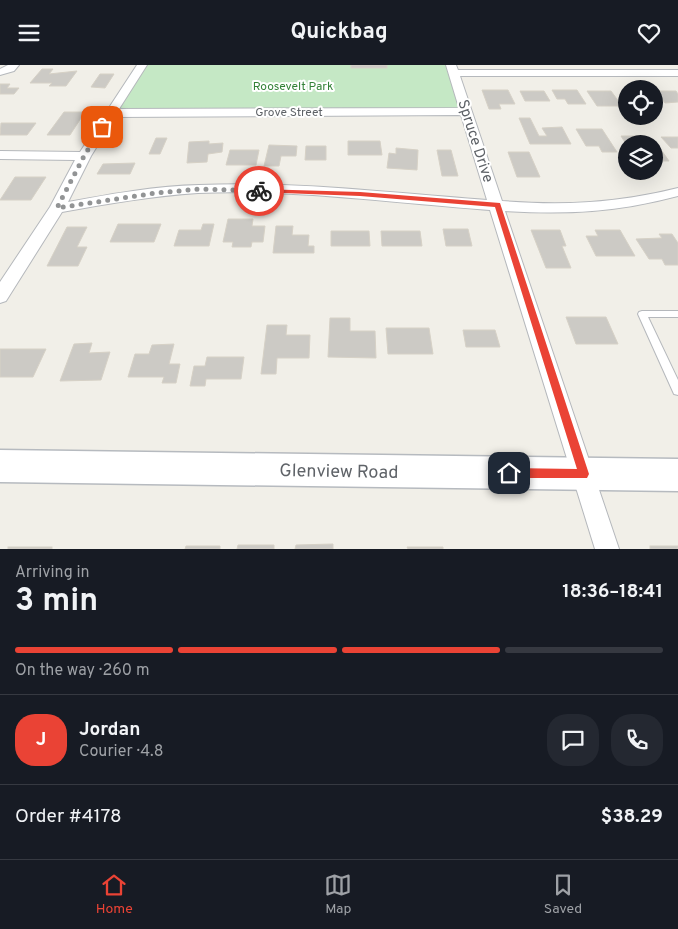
<!DOCTYPE html>
<meta charset="utf-8">
<style>
:root{--surface:#171b24;--page:#242831;--text:#f1f3f6;--muted:#9ea1a6;--line:#363941;--accent:#ea4335}
body{margin:0;font-family:Overpass,sans-serif;background:var(--page);color:var(--text);height:100vh;display:flex;flex-direction:column;font-size:19px;white-space:nowrap}
*{box-sizing:border-box;margin:0}
p{font-size:16px;color:var(--muted)}
.icon{flex:none;width:28px;height:28px;fill:none;stroke:currentColor;stroke-width:2;stroke-linecap:round;stroke-linejoin:round}
.map{position:relative;height:484px;overflow:hidden}
.sheet{display:flex;flex-direction:column;background:var(--surface);flex:1}
.sheet>*{flex:none}
.tools{position:absolute;left:618px;top:15px;display:grid;gap:10px}
.tools a{display:grid;place-items:center;width:45px;height:45px;border-radius:50%;background:var(--surface);box-shadow:0 5px 20px #0002;font-size:25px}
.pin{position:absolute;display:grid;place-items:center;width:42px;height:42px;color:#fff;margin:-21px;border-radius:10px;box-shadow:0 2px 8px #0006}
.courier{position:absolute;display:grid;place-items:center;width:50px;height:50px;margin:-25px;border:4px solid #ea4335;border-radius:50%;background:#fff;color:#222;box-shadow:0 1px 6px #0007}
.head em{font-style:normal;font-weight:700}
.head div{display:flex;flex-direction:column-reverse}
.head{display:flex;align-items:center;justify-content:space-between;height:85px;padding:0 15px}
h1{font-size:32px;font-weight:700;line-height:38px}
.bar{display:grid;grid-template-columns:repeat(4,1fr);gap:8px 5px;align-content:center;height:60px;padding:0 15px}
.bar i{height:6px;border-radius:4px;background:var(--line)}
.bar .current{background:var(--accent)}
.bar p{grid-column:span 4}
.line{display:flex;align-items:center;gap:12px;padding:0 15px;border-top:1px solid var(--line)}
.line div{flex:1}
.round{display:grid;place-items:center;flex:none;width:52px;height:52px;border-radius:20px;background:var(--page)}
header{display:flex;justify-content:space-between;align-items:center;height:65px;padding:0 15px;background:var(--surface);font-size:22px;font-weight:700}
.dock{display:flex;justify-content:space-around;align-items:center;height:70px;border-top:1px solid var(--line);background:var(--surface);font-size:14px;color:var(--muted)}
.dock a{display:grid;justify-items:center;gap:2px}
.dock .current{color:var(--accent)}
.map>svg:first-child{display:block}
.green{fill:#c5e8c5}
.building{fill:#cccac5;stroke:#d6d1c6}
.lines{fill:none;stroke-linecap:round;stroke-linejoin:round}
.lane-casing{stroke:#b5b8bc;stroke-width:2}
.street-casing{stroke:#b5b8bc;stroke-width:2}
.secondary-casing{stroke:#b6babf;stroke-width:3}
.lane{fill:#fff;fill-rule:evenodd}
.street{fill:#fff;fill-rule:evenodd}
.secondary{fill:#fff;fill-rule:evenodd}
.route{fill:#ea4335}
.done{stroke:#929495;stroke-width:5;stroke-dasharray:0 9}
.labels{text-anchor:middle;stroke-width:4;stroke-linejoin:round;paint-order:stroke}
.far-park-label{font-size:12px;fill:#348238;stroke:#fff}
.far-street-label{font-size:12px;fill:#5f6368;stroke:#fff}
.street-label{font-size:15px;fill:#5f6368;stroke:#fff}
.near-street-label{font-size:18px;fill:#5f6368;stroke:#fff}
</style>
<header><svg class="icon" aria-label="menu" viewBox="0 0 24 24"><path d="M4 6h16M4 12h16M4 18h16"/></svg>Quickbag<svg class="icon" aria-label="heart" viewBox="0 0 24 24"><path d="M12 20l-8-8c-3-5 5-10 8-4 3-6 11-1 8 4z"/></svg></header>
<div class="map">
<svg width="678" height="484" viewBox="0 0 678 484">
<rect width="100%" height="100%" fill="#f1efe8"/>
<!-- green -->
<path class="green" d="M146 0H447L460 43 119 44Z"/>
<!-- building -->
<g class="building">
<rect x="351" y="0" width="36" height="3"/>
<path d="M42 4H53L49 9 77 6 66 21H49L52 18H30Z"/>
<path d="M100 9H114L105 23 91 22Z"/>
<path d="M0 19H10L7 23H19L14 29H0Z"/>
<path d="M482 25H508L515 39H499L501 44H489Z"/>
<path d="M552 25H577L586 39H568L565 34H557Z"/>
<path d="M520 26H544L550 36H525Z"/>
<path d="M587 26H611L622 41H597Z"/>
<path d="M655 26H676L678 29V37L665 38Z"/>
<path d="M64 47H85L70 70H47Z"/>
<path d="M519 53H530L539 71H547L542 63 562 62 571 79H530Z"/>
<path d="M1 58H36L27 70H0Z"/>
<path d="M576 64H602L617 87H602L599 81H586Z"/>
<path d="M621 71H643L649 79H626Z"/>
<path d="M661 72H678V83H671Z"/>
<path d="M156 73H167L160 89H149Z"/>
<path d="M209 76V79L223 78 222 87 208 89 207 97 187 98 189 77Z"/>
<path d="M348 76H380L382 90H348Z"/>
<path d="M654 79H657L669 96H654Z"/>
<path d="M269 80 297 81 296 91H281L279 101H264Z"/>
<path d="M306 81H326V95H305Z"/>
<path d="M396 83 418 85 417 105 387 103 389 88 396 89Z"/>
<path d="M230 85H259L256 100H226Z"/>
<path d="M437 85H451L458 111H442Z"/>
<path d="M508 87H529L540 112H517Z"/>
<path d="M135 98 130 109H97L103 99Z"/>
<path d="M15 112H46L31 135H0Z"/>
<path d="M228 154H253L252 161H265L263 177H252L251 182H232L233 177H223Z"/>
<path d="M118 159H161L154 177H110Z"/>
<path d="M203 159H214L209 181H174L179 165H201Z"/>
<path d="M276 161H293L292 170H309L308 181H314V188H273Z"/>
<path d="M67 162H87L77 182H87L78 201H47Z"/>
<path d="M443 164H468L472 181H446Z"/>
<path d="M531 165H560L566 181H562L571 203H546Z"/>
<path d="M595 165H620L635 191H596L586 171H598Z"/>
<path d="M331 166H369L370 181H331Z"/>
<path d="M381 166H420L422 181H382Z"/>
<path d="M659 169H672L678 178V200H665L662 194H649L636 174 662 173Z"/>
<path d="M566 252H606L618 279H576Z"/>
<path d="M330 253H350V266H375L376 293 328 292Z"/>
<path d="M267 260H287L286 270H310L309 293H277L276 309H261Z"/>
<path d="M386 263H429L433 289H388Z"/>
<path d="M463 265H495L500 282H466Z"/>
<path d="M92 278 89 288 110 287 101 315 60 316 74 279Z"/>
<path d="M174 279 169 299H180L176 318H162L164 312H128L135 289H149L152 280Z"/>
<path d="M0 284H46L33 312H0Z"/>
<path d="M207 292H244L241 314H206L205 321H190L194 301H205Z"/>
<path d="M333 479V484H295L296 480Z"/>
<path d="M238 480H274V484H237Z"/>
<path d="M186 481H220V484H185Z"/>
<rect x="650" y="481" width="28" height="3"/>
<rect x="8" y="482" width="44" height="2"/>
<path d="M407 482H443V484H408Z"/>
</g>
<g class="lines">
<!-- lane casing -->
<g class="lane-casing">
<path id="lane" d="M642 246H678V252H648L678 315V330L674 329 638 249 639 247Z"/>
</g>
<!-- street casing -->
<g class="street-casing">
<g id="street">
<path d="M8 0H19L14 6 0 10V4Z"/>
<path d="M137 0H147L119 44 459 43 446 0H456L458 5H678V11H460L502 136C564 141 618 138 678 123V131C619 147 566 150 505 146L619 484H595L490 145C393 138 295 124 198 128 152 131 107 139 62 147L6 236 0 238V217L50 142 75 95 0 94V86L80 87ZM461 50 487 135C392 128 295 116 199 120 155 121 111 129 68 137L91 91 115 52Z"/>
</g>
</g>
<!-- secondary casing -->
<g class="secondary-casing">
<path id="secondary" d="M0 385 678 394V426L0 417Z"/>
</g>
<!-- lane -->
<use href="#lane" class="lane"/>
<!-- street -->
<use href="#street" class="street"/>
<!-- secondary -->
<use href="#secondary" class="secondary"/>
</g>
<!-- route -->
<path class="route" d="M259 124 360 127 500 138 589 409 587 413H509L505 412 504 408 505 404 509 403 577 404 495 142 360 131 257 127 256 126Z"/>
<g class="lines">
<!-- done -->
<path class="done" d="M102 62 84 91 57 143 156 128 200 124 259 126"/>
</g>
<g class="labels">
<!-- far-park labels -->
<g class="far-park-label">
<text x="293" y="25">Roosevelt Park</text>
</g>
<!-- far-street labels -->
<g class="far-street-label">
<text x="289" y="51">Grove Street</text>
</g>
<!-- street labels -->
<g class="street-label">
<text transform="translate(476 76) rotate(72)" y="5">Spruce Drive</text>
</g>
<!-- near-street labels -->
<g class="near-street-label">
<text transform="translate(339 406) rotate(1)" y="6">Glenview Road</text>
</g>
</g>
</svg>
<div class="tools">
<a><svg class="icon" aria-label="locate" viewBox="0 0 24 24"><circle cx="12" cy="12" r="6"/><path d="M12 2v4M12 18v4M2 12h4M18 12h4"/></svg></a>
<a><svg class="icon" aria-label="layers" viewBox="0 0 24 24"><path d="M12 4l9 5-9 5-9-5zM3 14l9 5 9-5"/></svg></a>
</div>
<div class="pin" style="left:102px;top:62px;background:#ea580c"><svg class="icon" aria-label="bag" viewBox="0 0 24 24"><path d="M5 8h14l-1 12H6zM9 8a3 3 0 0 1 6 0"/></svg></div>
<div class="pin" style="left:509px;top:408px;background:#1f2937"><svg class="icon" aria-label="home" viewBox="0 0 24 24"><path d="M3 11l9-7 9 7M6 9v11h12V9"/></svg></div>
<div class="courier" style="left:259px;top:126px"><svg class="icon" aria-label="bike" viewBox="0 0 24 24"><circle cx="6" cy="16" r="4"/><circle cx="18" cy="16" r="4"/><path d="M6 16l4-8h5l3 8M10 8l3 8H6M13 5h3"/></svg></div>
</div>
<section class="sheet">
<div class="head"><div><h1>3 min</h1><p>Arriving in</p></div><em>18:36–18:41</em></div>
<div class="bar"><i class="current"></i><i class="current"></i><i class="current"></i><i></i><p>On the way · 260 m</p></div>
<div class="line" style="height:90px"><b class="round" style="background:var(--accent);color:#fff">J</b><div><b>Jordan</b><p>Courier · 4.8</p></div><a class="round"><svg class="icon" aria-label="chat" viewBox="0 0 24 24"><path d="M4 5h16v11H9l-5 4z"/></svg></a><a class="round"><svg class="icon" aria-label="phone" viewBox="0 0 24 24"><path d="M5 4h4l2 5-3 2q2 4 5 5l2-3 5 2v4C11 20 4 13 5 4z"/></svg></a></div>
<div class="line" style="height:65px"><div>Order #4178</div><b>$38.29</b></div>
</section>
<nav class="dock">
<a class="current"><svg class="icon" aria-label="home" viewBox="0 0 24 24"><path d="M3 11l9-7 9 7M6 9v11h12V9"/></svg>Home</a>
<a><svg class="icon" aria-label="map" viewBox="0 0 24 24"><path d="M3 6l6-2 6 2 6-2v14l-6 2-6-2-6 2zM9 4v14M15 6v14"/></svg>Map</a>
<a><svg class="icon" aria-label="saved" viewBox="0 0 24 24"><path d="M7 4h10v16l-5-4-5 4z"/></svg>Saved</a>
</nav>
